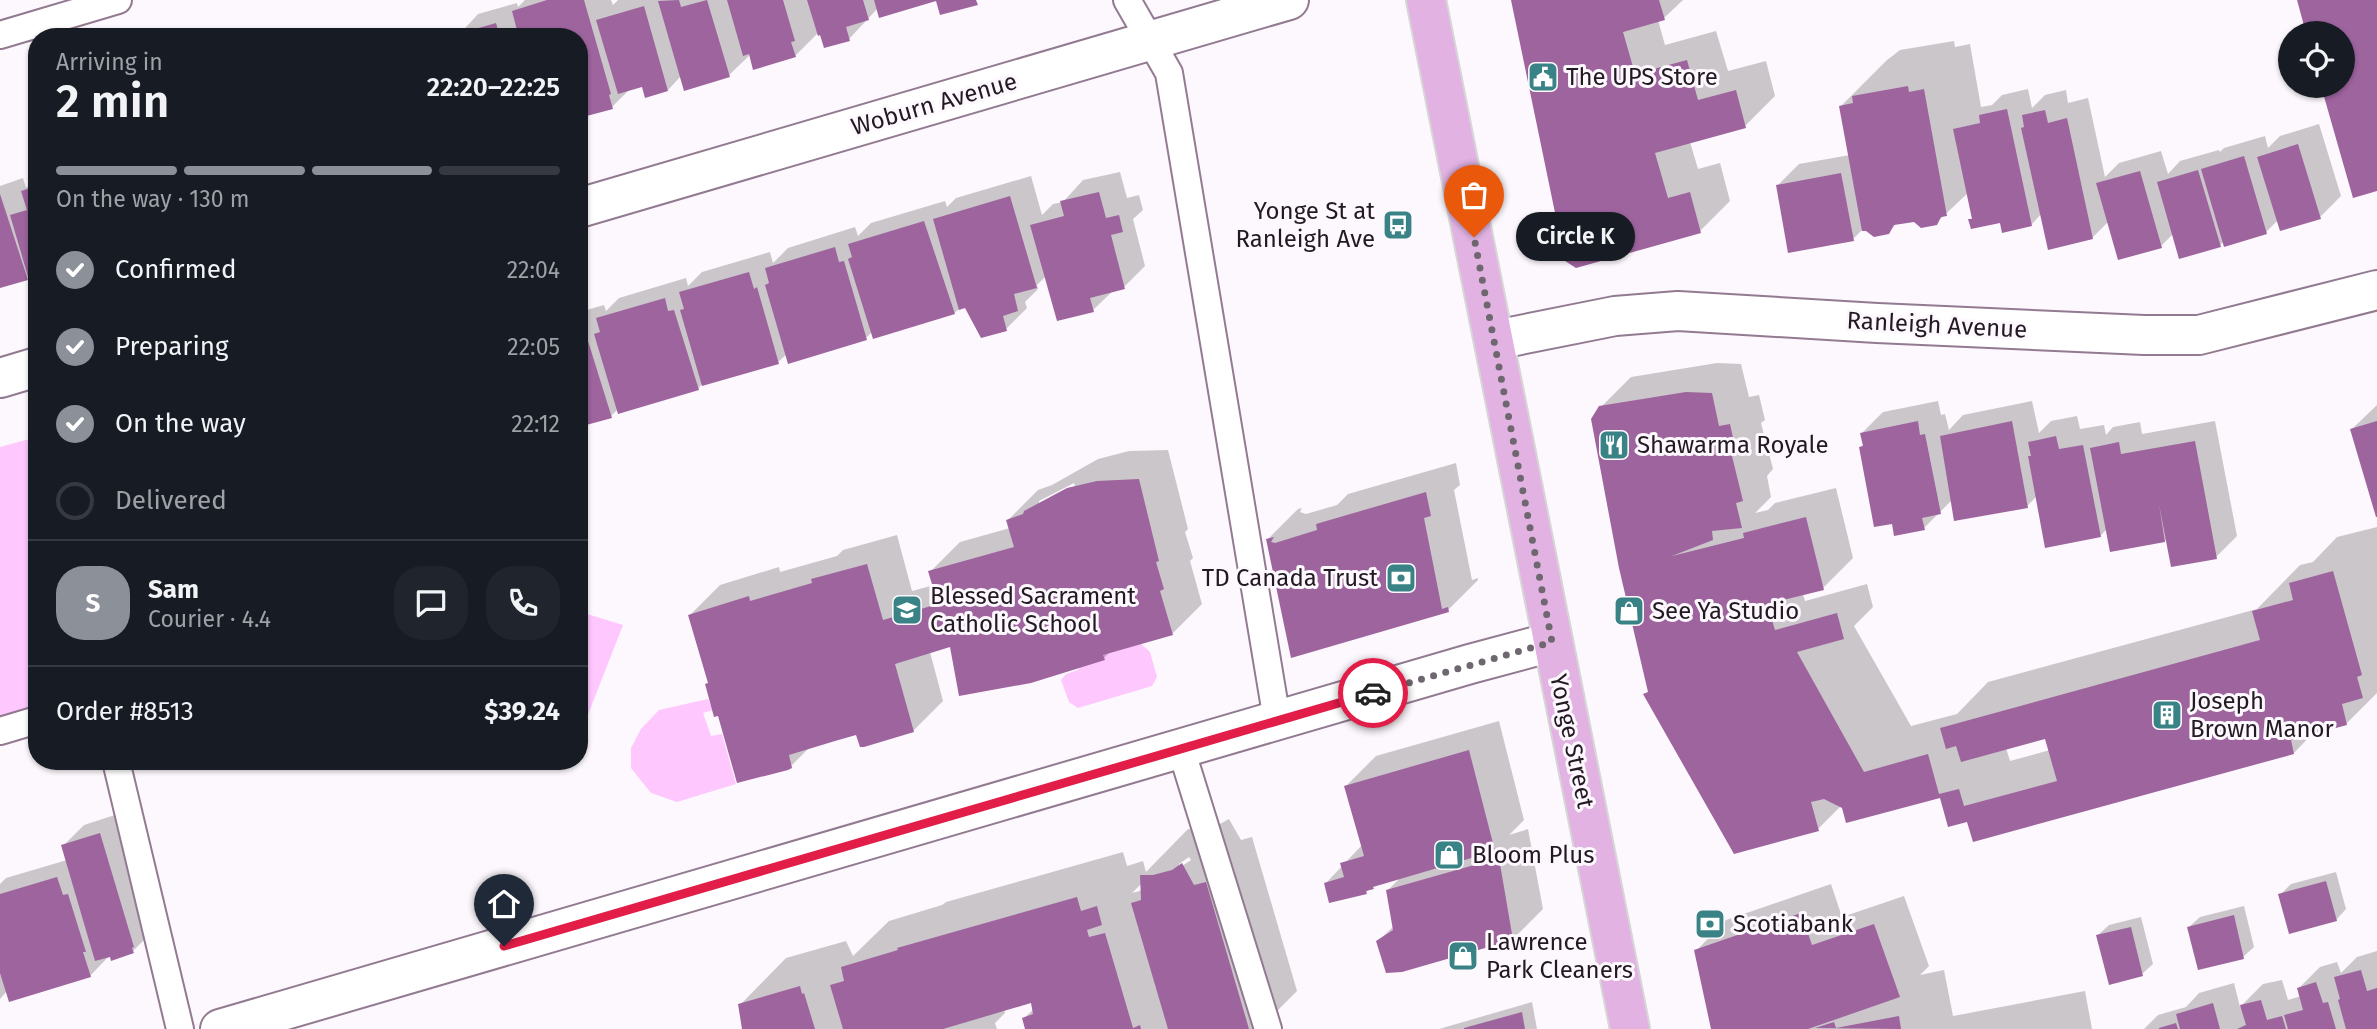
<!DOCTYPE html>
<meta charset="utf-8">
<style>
:root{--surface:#171b24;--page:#20242c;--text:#f1f3f6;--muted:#9ea1a6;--line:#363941;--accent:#8c9099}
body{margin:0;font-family:"Fira Sans",sans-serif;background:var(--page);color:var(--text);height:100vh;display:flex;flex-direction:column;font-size:26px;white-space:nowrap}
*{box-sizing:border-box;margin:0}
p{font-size:23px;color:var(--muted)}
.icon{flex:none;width:38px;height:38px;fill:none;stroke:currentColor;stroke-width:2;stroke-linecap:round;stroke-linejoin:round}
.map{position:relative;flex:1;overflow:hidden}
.side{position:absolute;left:28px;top:28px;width:560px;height:742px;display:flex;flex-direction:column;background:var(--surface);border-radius:28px;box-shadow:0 2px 5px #0004}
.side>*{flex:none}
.buttons{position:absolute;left:2278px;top:21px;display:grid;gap:14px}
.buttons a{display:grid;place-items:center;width:77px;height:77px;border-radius:50%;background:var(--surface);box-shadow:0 2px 5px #0004;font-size:35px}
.pin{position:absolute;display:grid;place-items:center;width:60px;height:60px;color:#fff;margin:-72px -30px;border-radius:50% 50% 50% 0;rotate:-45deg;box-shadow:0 0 7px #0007}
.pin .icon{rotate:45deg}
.courier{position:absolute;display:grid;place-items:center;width:70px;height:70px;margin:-35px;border:5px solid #e11d48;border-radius:50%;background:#fff;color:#222;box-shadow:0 2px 9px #0007}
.bubble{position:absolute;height:49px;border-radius:24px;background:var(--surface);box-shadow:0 2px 5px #0004;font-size:23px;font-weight:600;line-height:49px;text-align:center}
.overview em{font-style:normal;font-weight:600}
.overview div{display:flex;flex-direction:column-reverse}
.overview{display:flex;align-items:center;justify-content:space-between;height:119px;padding:0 28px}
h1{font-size:46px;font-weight:600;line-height:52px}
.bar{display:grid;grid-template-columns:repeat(4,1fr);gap:10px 7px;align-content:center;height:84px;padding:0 28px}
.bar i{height:9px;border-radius:5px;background:var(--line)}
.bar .on{background:var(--accent)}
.bar p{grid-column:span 4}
.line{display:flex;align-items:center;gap:18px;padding:0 28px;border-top:2px solid var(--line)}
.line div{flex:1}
.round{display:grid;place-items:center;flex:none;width:74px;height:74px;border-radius:28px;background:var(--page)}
ol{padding:0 28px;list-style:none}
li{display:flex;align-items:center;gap:21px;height:77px}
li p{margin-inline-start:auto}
li .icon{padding:7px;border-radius:50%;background:var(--accent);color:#fff;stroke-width:4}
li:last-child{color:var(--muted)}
li i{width:38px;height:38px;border:4px solid var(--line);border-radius:50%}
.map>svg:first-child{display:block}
.green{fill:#fec7fe}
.shadow{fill:#0003;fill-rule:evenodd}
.building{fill:#9e649e}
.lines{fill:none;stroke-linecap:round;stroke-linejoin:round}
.service-casing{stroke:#927a91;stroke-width:30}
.minor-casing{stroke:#927a91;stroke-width:42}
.primary-casing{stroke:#d7d6d7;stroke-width:42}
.service{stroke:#fff;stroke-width:26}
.minor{stroke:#fff;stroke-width:38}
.primary{stroke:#e1b2e2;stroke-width:38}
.done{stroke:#6f676f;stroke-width:7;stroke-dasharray:0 12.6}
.route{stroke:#e11d48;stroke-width:9}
.labels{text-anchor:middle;stroke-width:6;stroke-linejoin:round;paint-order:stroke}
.poi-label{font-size:24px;fill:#221922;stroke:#fdf8fd;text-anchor:start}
.street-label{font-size:24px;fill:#221922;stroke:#fdf8fd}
</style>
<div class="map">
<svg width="2377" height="1029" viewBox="0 0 2377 1029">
<rect width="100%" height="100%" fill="#fdf8fd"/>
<!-- green -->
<g class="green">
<path d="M37 437V723L0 733V447Z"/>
<path d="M584 613 623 625 587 717 579 716V616Z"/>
<path d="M1140 643 1150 652 1157 677 1152 686 1078 708 1069 702 1061 680 1066 674 1078 670 1086 659Z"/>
<path d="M708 699 713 710 703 713 711 736 722 734 736 784 677 802 651 793 631 768V748L641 729 659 710Z"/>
</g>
<!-- shadow -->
<g class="shadow">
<path d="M525 0H611L613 5 618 0H934L878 8 849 39 822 33 817 34 795 56 751 54 729 75 681 76 668 90 643 85 631 88 612 107 579 37H457L478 14 517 3 518 7Z"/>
<path d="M1513 0H1683L1664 18 1658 20 1665 45 1716 31 1728 71 1766 61 1775 96 1745 126 1690 142 1698 169 1720 163 1730 201 1700 231 1576 266Z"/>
<path d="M1954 41 1955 47 1970 44 1981 107 1992 105 2002 95 2028 89 2032 108 2045 95 2066 90 2068 103 2088 98 2105 177 2119 163 2161 151 2168 174 2180 161 2219 150 2220 152 2224 148 2265 136 2268 148 2280 136 2319 124 2341 196 2320 217 2278 220 2266 232 2224 241 2220 245 2173 234 2161 246 2109 221 2093 237 2042 213 2031 225 1970 220 1973 217 1968 193 1936 223 1915 220 1897 223 1888 232 1862 230 1853 239 1778 185 1799 164 1850 155 1841 106 1887 60 1900 50Z"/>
<path d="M1120 172 1127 198 1139 195 1143 210 1133 219 1145 266 1124 287 1114 290 1093 310 1046 276 1037 285 1038 289 1025 302 1027 308 1006 329 965 305 954 313 872 332 866 338 787 354 778 362 702 384 698 389 618 409 611 416 579 425V315L583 311 604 305 606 311 619 298 686 278 688 286 702 272 770 252 773 263 788 248 855 227 858 236 871 223 945 201 947 207 956 198 1031 176 1042 215 1053 204 1063 202 1083 180Z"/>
<path d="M37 177V276L0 286V186L23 178 26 188Z"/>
<path d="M1717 363 1741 364 1749 397 1759 395 1765 420 1761 423 1773 469 1767 476 1771 497 1755 513 1768 510 1775 503 1836 488 1853 558 1823 588 1803 594 1805 601 1867 584 1873 607 1854 626 1911 726 1957 714 1988 682 2257 609 2300 565 2313 562 2337 537 2377 527V693L2347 723 2314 732 2294 753 1969 820 1941 796 1841 806 1818 829 1646 694 1649 691 1601 407 1631 377ZM2047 737 2050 750 2010 761 2006 748Z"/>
<path d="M1938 401 1941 415 1945 414 1949 430 1963 415 2032 401 2039 433 2051 421 2077 416 2080 429 2104 425 2106 435 2113 427 2140 422 2142 434 2215 421 2237 536 2216 557 2168 540 2111 550 2107 529 2100 536 2037 496 2027 506 1952 500 1924 528 1893 522 1861 447 1864 444 1862 433 1883 412Z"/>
<path d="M2377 405V514L2352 429Z"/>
<path d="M1168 450 1188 529 1185 532 1193 558 1190 561 1202 604 1172 634 1112 650 1104 658 951 645 930 652 943 701 913 731 858 733 811 746 791 766 709 682 690 615 720 585 779 567 780 572 837 556 843 550 897 535 912 591 934 585 930 572 960 542 1010 528 1008 520 1038 490 1052 485 1098 459 1129 451ZM1074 483 1075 486 1039 505V501Z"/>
<path d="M1456 463 1460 485 1454 490 1472 580 1478 578V580L1448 610 1292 656 1268 539 1298 509 1302 508 1300 512 1306 514 1337 505 1348 494Z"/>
<path d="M1499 721 1524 820 1509 835 1528 829 1543 909 1513 939 1378 941 1394 926 1388 890 1401 877 1376 884 1366 892 1326 883 1363 844 1346 786 1376 756Z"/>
<path d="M121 813 154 930 133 951 111 954 90 976 7 991 0 999V884L6 878 67 860 63 846 84 825Z"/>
<path d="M1229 819 1241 840 1252 837 1297 991 1259 1029H1027L1024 1018 1034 1009 1032 1001 1004 1009 1005 1013 995 1023 997 1029H744L740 1005 786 958 846 941 853 956 889 921 942 905 946 902 1123 852 1127 866 1143 861 1146 872 1188 829 1201 830 1220 824ZM1189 857 1191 860 1179 868V864ZM1143 882V890L1132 893Z"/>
<path d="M2336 872 2346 909 2336 920 2280 895 2291 884Z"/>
<path d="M1831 884 1842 917 1904 896 1929 966 1920 975 1944 970 1953 1016 2085 991 2092 1029H1713L1696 951 1726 920Z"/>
<path d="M2244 906 2254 947 2243 957 2189 927 2200 917Z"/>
<path d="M2141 917 2153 964 2142 974 2098 935 2109 925Z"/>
<path d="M2377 951V1029H2144L2158 1015 2186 1007 2199 993 2234 983 2240 1007 2263 984 2282 980 2288 1000 2301 996 2299 988 2320 967 2337 962 2341 973 2357 957Z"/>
<path d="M1532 1002 1537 1029H1439Z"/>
</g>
<!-- building -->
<g class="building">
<path d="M547 0H584L611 94 609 95 613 109 579 118V37H512L518 34 512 11Z"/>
<path d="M679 0 681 7 707 0 730 77 684 91 658 1Z"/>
<path d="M727 0H783L795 41 791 42 796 57 753 70 749 54 743 56Z"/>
<path d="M807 0H863L869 20 846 27 850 41 824 48 820 35 818 36Z"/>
<path d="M874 0H976L978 5 940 15 936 1 879 18Z"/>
<path d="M1511 0H1659L1665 20 1623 32 1635 74 1687 60 1698 100 1736 90 1746 128 1655 153 1668 198 1690 192 1701 233 1576 268 1565 261Z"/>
<path d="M2297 0H2377V191L2353 198 2321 86H2343V33H2306Z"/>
<path d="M644 6 668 91 645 98 642 87 618 94 596 20Z"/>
<path d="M496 23 500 37H451V36Z"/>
<path d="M1908 86 1909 92 1924 89 1947 216 1941 217 1937 225 1921 228 1914 222 1894 225 1889 234 1874 237 1866 231H1862L1839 106 1853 103 1852 96Z"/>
<path d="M2007 109 2032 226 2002 233 2000 223 1971 229 1968 219H1972L1953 129 1980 123 1979 115Z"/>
<path d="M2045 110 2048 123 2067 118 2093 239 2048 250 2021 128 2024 127 2022 115Z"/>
<path d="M2298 144 2321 219 2280 231 2257 157Z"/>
<path d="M2244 156 2267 234 2224 247 2201 169Z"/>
<path d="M2198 170 2221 247 2179 259 2157 182Z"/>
<path d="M2140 171 2162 248 2118 260 2096 183Z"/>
<path d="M1841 173 1854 241 1788 253 1776 185Z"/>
<path d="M37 186V277L29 280 10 215 27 210 21 191Z"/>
<path d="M1099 192 1106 218 1119 215 1123 232 1111 235 1125 289 1090 298 1094 312 1057 321 1030 225 1064 216 1060 201Z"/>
<path d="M0 194 28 280 0 288Z"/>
<path d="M1010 196 1037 288 1014 294 1018 311 1003 316 1007 331 981 338 965 308 959 310 933 219Z"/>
<path d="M924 221 955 314 873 339 848 259 852 257 848 244Z"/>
<path d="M835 247 839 262 844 261 867 340 788 364 765 285 769 283 765 268Z"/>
<path d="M749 272 754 289 757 287 779 364 702 386 680 310 684 309 679 292Z"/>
<path d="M665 298 668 311 674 310 699 390 618 414 594 334 600 332 596 318Z"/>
<path d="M583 325 612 418 579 427V326Z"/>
<path d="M1686 392 1712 393 1719 426 1730 424 1736 451 1731 452 1743 501 1736 503 1742 528 1712 531 1713 540 1672 556 1744 538 1743 533 1806 517 1824 590 1767 604 1775 630 1837 613 1844 639 1797 652 1864 772 1928 754 1939 794 1959 789 1964 806 2057 781 2045 739 1961 762 1956 746 1946 749 1940 728 2260 640 2252 611 2293 600 2289 583 2333 571 2362 675 2357 677 2363 698 2342 704 2347 725 2291 740 2294 754 1973 842 1967 822 1948 827 1940 798 1846 823 1842 808 1824 799 1811 802 1819 831 1734 854 1643 694 1648 692 1619 568 1591 419 1599 406Z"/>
<path d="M1918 421 1920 435 1925 434 1941 514 1922 518 1925 530 1894 536 1892 524 1874 527 1859 447 1863 446 1860 433Z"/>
<path d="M2012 421 2028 508 1954 521 1940 436Z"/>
<path d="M2377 421V517H2376L2350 429Z"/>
<path d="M2056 436 2059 449 2083 445 2101 537 2045 548 2028 456H2031L2028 442Z"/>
<path d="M2195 441 2217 559 2171 567 2159 504 2165 542 2110 552 2090 448 2119 442 2121 454Z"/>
<path d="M1139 479 1159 561 1156 562 1164 589 1160 591 1173 635 1103 655 1105 660 1031 683 959 696 950 647 895 664 914 732 864 747H860L856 735 835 741 789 755 792 768 788 770 737 783 718 716 714 717 705 684 708 683 688 615 749 596 750 601 812 583 811 579 867 564 883 620 938 604 928 571 1014 547 1006 520 1023 514 1024 511 1067 488 1097 481Z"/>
<path d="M1426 492 1431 516 1424 518 1442 609 1448 607 1449 612 1291 658 1266 539 1274 537 1271 542 1275 543 1317 530 1316 524Z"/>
<path d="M1469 750 1495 851 1373 887 1374 889 1366 891 1367 894 1329 903 1324 883 1344 877 1340 863 1364 856 1344 786Z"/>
<path d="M100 833 134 947 132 948 134 953 111 961 110 957 95 961 61 845Z"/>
<path d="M1499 858 1513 940 1402 972 1386 973 1376 941 1393 930 1386 890Z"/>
<path d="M1182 863 1194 885 1206 882 1249 1029H1168L1131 903 1141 900 1140 875H1153L1172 870Z"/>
<path d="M57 877 63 895 68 894 86 952H83L91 977 9 1002 0 973V894Z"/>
<path d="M2326 881 2337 921 2289 934 2278 894Z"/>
<path d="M1077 897 1081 911 1097 906 1102 925 1087 930 1089 937 1105 933 1133 1028 1140 1025 1141 1029H1025L1022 1018 1033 1014 1031 1003 943 1029H843L830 985 844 981 841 967 898 950 897 948Z"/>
<path d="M1801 913 1812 945 1874 924 1900 997 1808 1029H1711L1694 950Z"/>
<path d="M2234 915 2244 959 2198 970 2187 927Z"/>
<path d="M2131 927 2143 976 2109 985 2096 935Z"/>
<path d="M2361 970 2367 991 2377 988V1029H2346L2338 1000 2340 999 2334 977Z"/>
<path d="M2316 982 2323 1003 2328 1002 2336 1029H2288L2284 1015 2303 1010 2297 988Z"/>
<path d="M800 986 802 994 804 993 815 1029H742L738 1004Z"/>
<path d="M2261 1000 2267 1020 2282 1016 2286 1029H2237L2246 1025 2240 1005Z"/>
<path d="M2213 1003 2220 1029H2180L2176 1014Z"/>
<path d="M1522 1012 1525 1029H1464V1028Z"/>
<path d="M1899 1016 1901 1029 1815 1028 1834 1022 1836 1028Z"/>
<path d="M2176 1023 2178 1029H2159V1028Z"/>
</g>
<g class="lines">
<!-- service casing -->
<g class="service-casing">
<g id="service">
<path d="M1127 0 1169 73 1277 720"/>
<path d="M0 35 118 0"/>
<path d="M0 731 37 720"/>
<path d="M1181 749 1268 1029"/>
<path d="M116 761 180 1029"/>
</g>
</g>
<!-- minor casing -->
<g class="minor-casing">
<g id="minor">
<path d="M579 208 1289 0"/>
<path d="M1495 340 1615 316 1678 311 1877 323 2144 335H2199L2377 290"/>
<path d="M0 378 37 367"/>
<path d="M220 1029 1470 664 1552 642"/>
</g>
</g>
<!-- primary casing -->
<g class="primary-casing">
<path id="primary" d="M1426 0 1630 1029"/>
</g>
<!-- service -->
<use href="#service" class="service"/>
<!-- minor -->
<use href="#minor" class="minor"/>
<!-- primary -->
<use href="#primary" class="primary"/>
</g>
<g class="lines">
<!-- done -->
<path class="done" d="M1373 693 1552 642 1474 237"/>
<!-- route -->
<path class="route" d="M504 946 1373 693"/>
</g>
<!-- icons -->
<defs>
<g id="civic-square" transform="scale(1.575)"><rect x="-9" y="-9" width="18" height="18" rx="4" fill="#398285" stroke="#fdf8fd"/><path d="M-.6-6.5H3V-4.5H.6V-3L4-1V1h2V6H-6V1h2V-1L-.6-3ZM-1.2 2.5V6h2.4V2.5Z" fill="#fff"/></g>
<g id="bus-square" transform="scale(1.575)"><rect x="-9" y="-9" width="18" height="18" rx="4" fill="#398285" stroke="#fdf8fd"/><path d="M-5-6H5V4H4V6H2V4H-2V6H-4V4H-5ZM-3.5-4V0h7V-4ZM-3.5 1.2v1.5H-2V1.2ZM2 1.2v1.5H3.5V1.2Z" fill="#fff"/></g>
<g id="restaurant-square" transform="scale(1.575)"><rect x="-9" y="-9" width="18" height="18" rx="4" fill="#398285" stroke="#fdf8fd"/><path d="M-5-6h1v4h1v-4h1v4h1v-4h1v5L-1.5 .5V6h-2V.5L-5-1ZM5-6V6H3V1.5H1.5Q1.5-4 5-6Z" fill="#fff"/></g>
<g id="bank-square" transform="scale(1.575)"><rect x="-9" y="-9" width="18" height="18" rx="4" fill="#398285" stroke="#fdf8fd"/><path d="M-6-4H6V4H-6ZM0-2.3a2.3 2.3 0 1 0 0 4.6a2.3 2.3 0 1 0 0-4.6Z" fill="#fff"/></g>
<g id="school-square" transform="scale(1.575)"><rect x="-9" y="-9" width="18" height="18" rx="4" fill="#398285" stroke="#fdf8fd"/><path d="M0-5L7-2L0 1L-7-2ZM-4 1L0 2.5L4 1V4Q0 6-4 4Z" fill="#fff"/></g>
<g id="shop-square" transform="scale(1.575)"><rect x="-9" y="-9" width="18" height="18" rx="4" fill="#398285" stroke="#fdf8fd"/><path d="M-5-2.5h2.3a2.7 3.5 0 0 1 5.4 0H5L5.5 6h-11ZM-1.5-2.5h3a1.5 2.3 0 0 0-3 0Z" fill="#fff"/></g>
<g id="building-square" transform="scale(1.575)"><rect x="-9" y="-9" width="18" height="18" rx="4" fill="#398285" stroke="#fdf8fd"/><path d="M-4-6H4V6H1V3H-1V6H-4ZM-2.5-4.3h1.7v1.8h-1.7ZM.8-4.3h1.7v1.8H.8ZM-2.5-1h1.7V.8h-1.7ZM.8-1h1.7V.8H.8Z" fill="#fff"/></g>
</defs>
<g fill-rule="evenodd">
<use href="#civic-square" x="1543" y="77"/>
<use href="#bus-square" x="1398" y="225"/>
<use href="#restaurant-square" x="1614" y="445"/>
<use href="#bank-square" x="1401" y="578"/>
<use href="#school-square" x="907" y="610"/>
<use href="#shop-square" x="1629" y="611"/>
<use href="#building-square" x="2167" y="715"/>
<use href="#shop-square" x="1449" y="855"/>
<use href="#bank-square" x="1710" y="924"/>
<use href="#shop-square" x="1463" y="956"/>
</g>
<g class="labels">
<!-- poi labels -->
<g class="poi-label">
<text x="1566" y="85">The UPS Store</text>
<text x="1375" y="219" text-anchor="end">Yonge St at<tspan x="1375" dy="28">Ranleigh Ave</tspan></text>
<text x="1637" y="453">Shawarma Royale</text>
<text x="1378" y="586" text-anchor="end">TD Canada Trust</text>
<text x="930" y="604">Blessed Sacrament<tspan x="930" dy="28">Catholic School</tspan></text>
<text x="1652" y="619">See Ya Studio</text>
<text x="2190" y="709">Joseph<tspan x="2190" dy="28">Brown Manor</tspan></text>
<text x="1472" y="863">Bloom Plus</text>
<text x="1733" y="932">Scotiabank</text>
<text x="1486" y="950">Lawrence<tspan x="1486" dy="28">Park Cleaners</tspan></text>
</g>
<!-- street labels -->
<g class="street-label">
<text transform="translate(934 104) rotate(-16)" y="8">Woburn Avenue</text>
<text transform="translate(1937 325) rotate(3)" y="8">Ranleigh Avenue</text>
<text transform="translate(1572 741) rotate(78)" y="8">Yonge Street</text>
</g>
</g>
</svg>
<div class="buttons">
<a><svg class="icon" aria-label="locate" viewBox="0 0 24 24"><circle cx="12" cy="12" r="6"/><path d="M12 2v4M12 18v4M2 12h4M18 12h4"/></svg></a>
</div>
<div class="pin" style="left:1474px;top:237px;background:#ea580c"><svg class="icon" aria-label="bag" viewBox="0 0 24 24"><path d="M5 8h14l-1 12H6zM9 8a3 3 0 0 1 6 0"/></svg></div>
<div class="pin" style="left:504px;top:946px;background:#1f2937"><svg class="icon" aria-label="home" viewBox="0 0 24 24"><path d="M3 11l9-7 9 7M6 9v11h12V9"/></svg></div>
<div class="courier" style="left:1373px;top:693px"><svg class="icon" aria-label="car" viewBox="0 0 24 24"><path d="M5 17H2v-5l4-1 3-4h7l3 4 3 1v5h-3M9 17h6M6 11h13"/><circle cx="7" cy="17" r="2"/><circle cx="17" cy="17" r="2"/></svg></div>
<div class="bubble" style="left:1516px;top:212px;width:119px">Circle K</div>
<section class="side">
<div class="overview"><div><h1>2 min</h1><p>Arriving in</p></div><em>22:20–22:25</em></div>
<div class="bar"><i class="on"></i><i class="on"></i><i class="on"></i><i></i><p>On the way · 130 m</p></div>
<ol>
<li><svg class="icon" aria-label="check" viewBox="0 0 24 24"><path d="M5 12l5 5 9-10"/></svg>Confirmed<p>22:04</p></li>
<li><svg class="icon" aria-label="check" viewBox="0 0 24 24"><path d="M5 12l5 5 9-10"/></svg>Preparing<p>22:05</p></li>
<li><svg class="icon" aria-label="check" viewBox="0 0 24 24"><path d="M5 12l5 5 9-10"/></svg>On the way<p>22:12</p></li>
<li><i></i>Delivered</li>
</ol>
<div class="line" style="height:126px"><b class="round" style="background:var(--accent);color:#fff">S</b><div><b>Sam</b><p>Courier · 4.4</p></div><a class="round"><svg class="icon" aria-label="chat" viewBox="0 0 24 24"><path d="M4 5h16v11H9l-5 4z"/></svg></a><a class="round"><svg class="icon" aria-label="phone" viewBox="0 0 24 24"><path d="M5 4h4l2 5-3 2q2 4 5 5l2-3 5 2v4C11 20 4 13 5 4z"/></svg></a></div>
<div class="line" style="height:91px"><div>Order #8513</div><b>$39.24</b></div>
</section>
</div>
